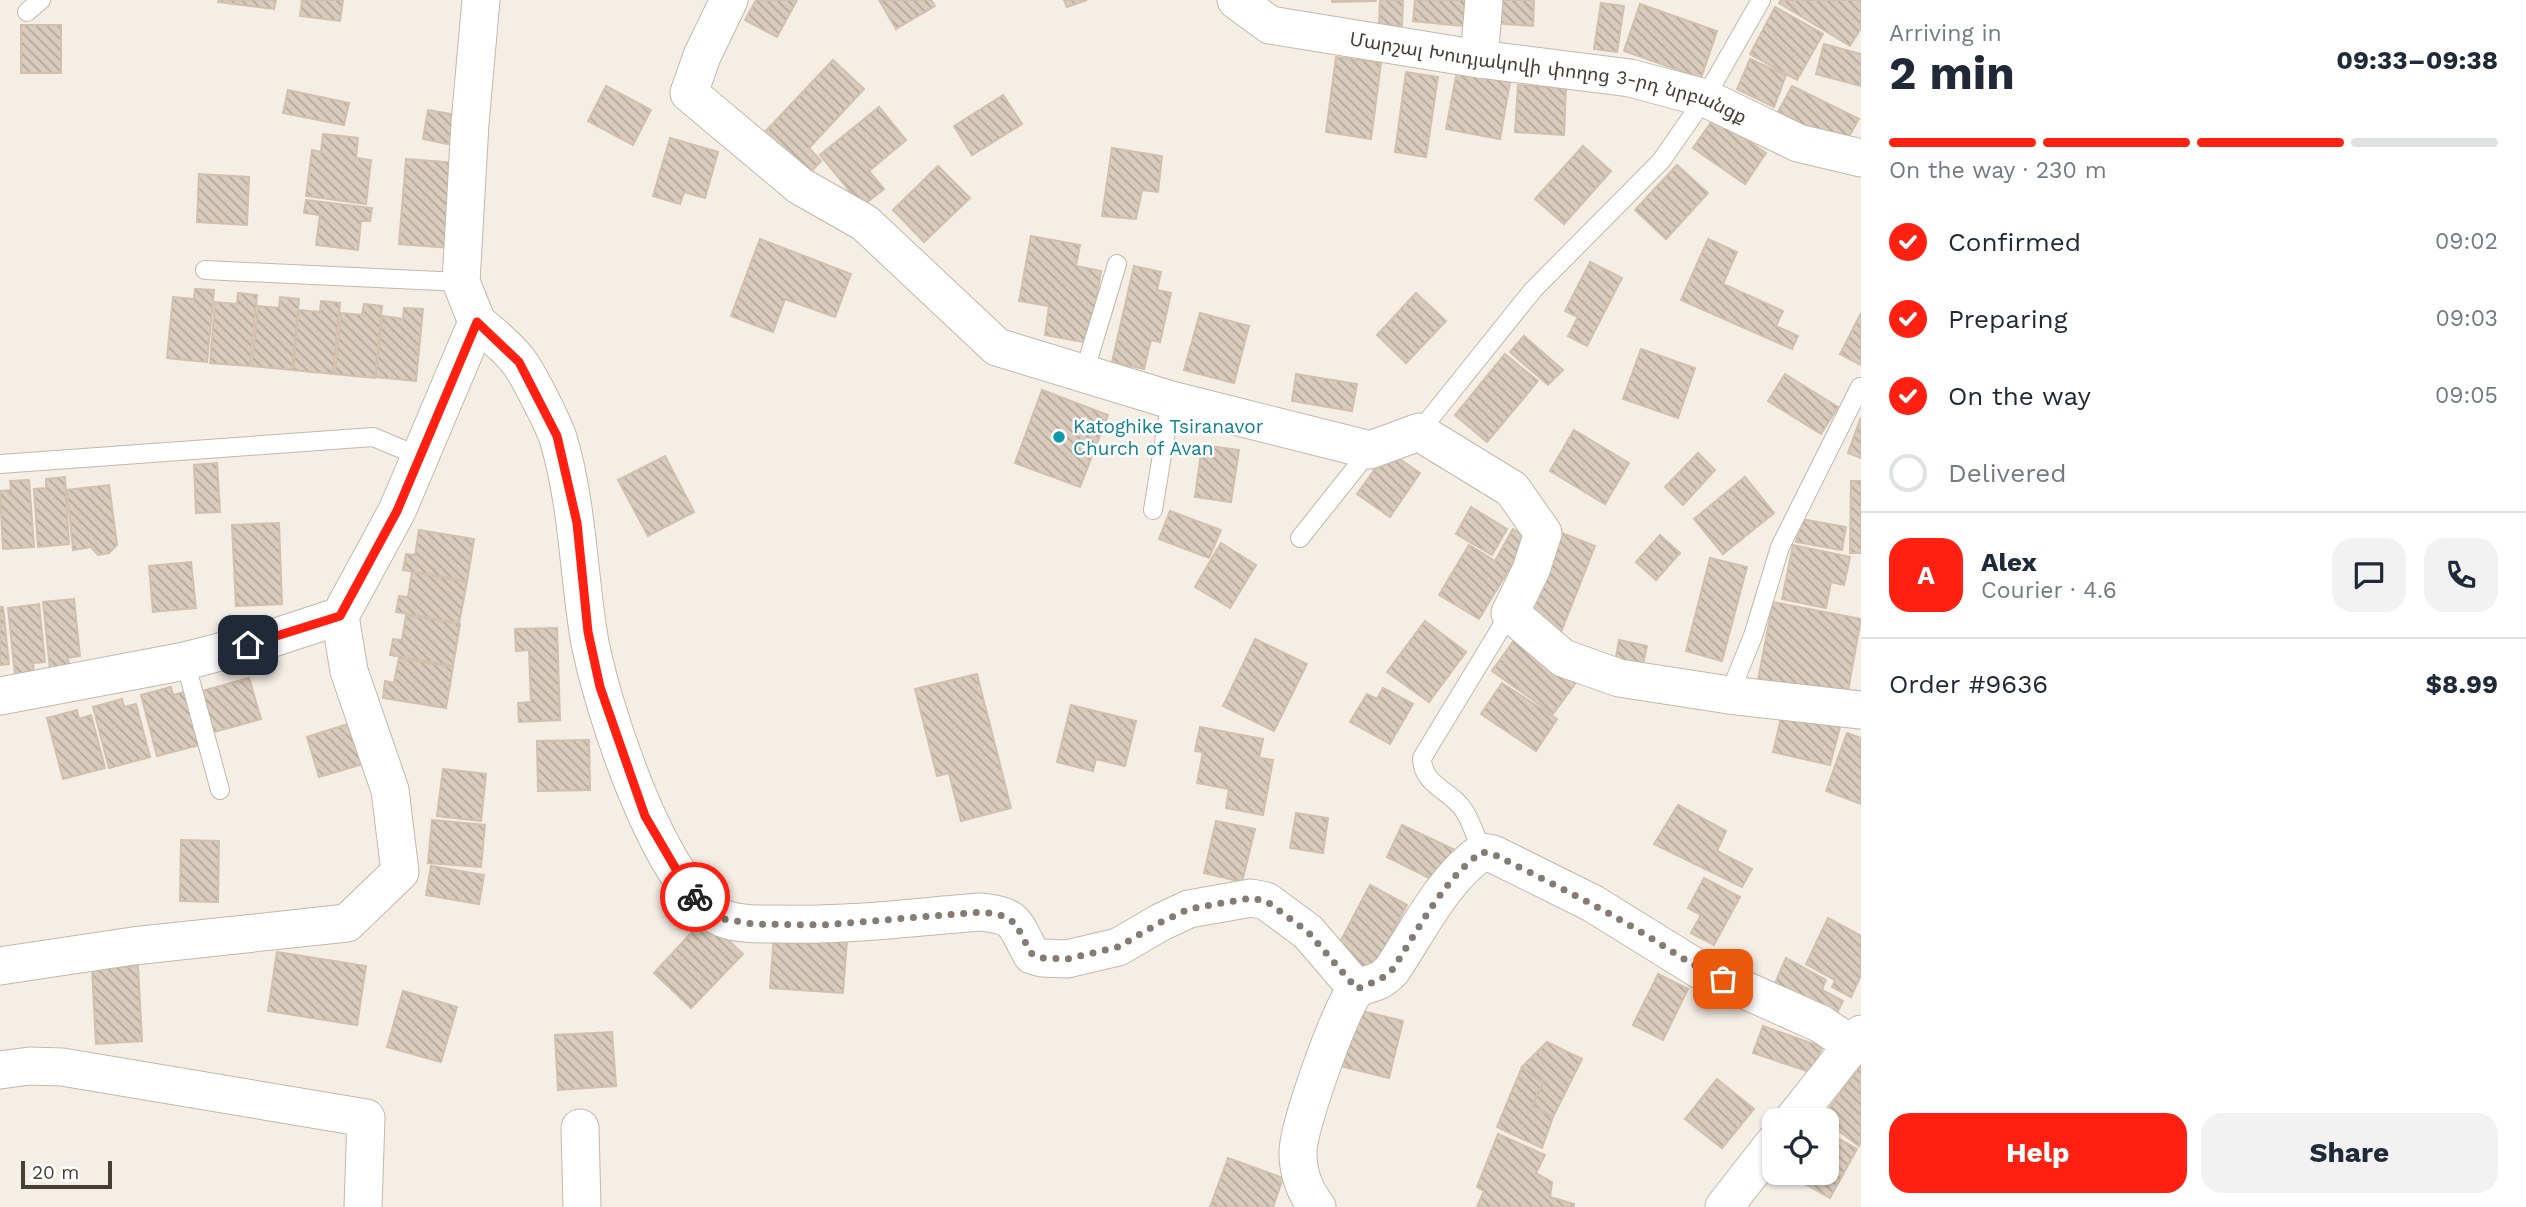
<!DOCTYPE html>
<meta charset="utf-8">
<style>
:root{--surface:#fff;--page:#f2f2f3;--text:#1f2937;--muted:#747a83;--line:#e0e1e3;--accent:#ff2011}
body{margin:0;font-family:"Work Sans","Noto Sans Armenian",sans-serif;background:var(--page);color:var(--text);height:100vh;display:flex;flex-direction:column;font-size:26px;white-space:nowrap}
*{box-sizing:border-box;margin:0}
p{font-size:23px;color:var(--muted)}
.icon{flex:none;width:38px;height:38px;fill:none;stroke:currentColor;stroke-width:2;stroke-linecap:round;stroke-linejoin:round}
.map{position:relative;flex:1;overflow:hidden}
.side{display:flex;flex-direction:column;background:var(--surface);width:665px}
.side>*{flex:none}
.controls{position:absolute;left:1762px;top:1108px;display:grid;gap:14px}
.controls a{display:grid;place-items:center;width:77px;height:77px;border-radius:14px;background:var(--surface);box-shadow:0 2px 5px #0004;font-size:35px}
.scale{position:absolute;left:21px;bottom:18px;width:91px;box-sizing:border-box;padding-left:7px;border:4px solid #473e34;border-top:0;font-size:19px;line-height:24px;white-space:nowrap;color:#473e34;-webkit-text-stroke:5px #fff;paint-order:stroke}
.pin{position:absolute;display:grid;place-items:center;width:60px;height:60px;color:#fff;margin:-30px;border-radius:14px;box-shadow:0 4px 10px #0006}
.courier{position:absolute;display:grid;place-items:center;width:70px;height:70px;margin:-35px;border:5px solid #ff2011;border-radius:50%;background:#fff;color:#222;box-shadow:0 2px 9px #0007}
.overview em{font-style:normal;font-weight:700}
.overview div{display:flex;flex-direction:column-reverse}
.overview{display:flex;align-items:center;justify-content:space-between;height:119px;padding:0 28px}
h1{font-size:46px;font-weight:700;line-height:52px}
.bar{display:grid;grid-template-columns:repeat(4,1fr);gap:10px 7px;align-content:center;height:84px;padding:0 28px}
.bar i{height:9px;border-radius:5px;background:var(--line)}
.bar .on{background:var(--accent)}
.bar p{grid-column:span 4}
.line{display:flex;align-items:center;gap:18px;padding:0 28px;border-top:2px solid var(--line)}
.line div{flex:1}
.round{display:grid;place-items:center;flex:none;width:74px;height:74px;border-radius:21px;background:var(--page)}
ol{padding:0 28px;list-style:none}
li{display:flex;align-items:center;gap:21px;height:77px}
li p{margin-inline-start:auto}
li .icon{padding:7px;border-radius:50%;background:var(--accent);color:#fff;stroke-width:4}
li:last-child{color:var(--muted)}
li i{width:38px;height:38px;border:4px solid var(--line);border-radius:50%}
.action{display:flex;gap:14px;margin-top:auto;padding:14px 28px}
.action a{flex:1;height:80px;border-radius:21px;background:var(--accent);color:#fff;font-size:28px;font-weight:700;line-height:80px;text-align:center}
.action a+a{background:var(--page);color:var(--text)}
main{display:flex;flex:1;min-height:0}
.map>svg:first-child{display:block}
.building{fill:url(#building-back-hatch);stroke:#d1c0ad;stroke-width:2}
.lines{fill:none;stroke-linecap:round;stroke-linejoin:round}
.service-casing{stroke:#c3b8aa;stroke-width:20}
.minor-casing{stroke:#c3b8aa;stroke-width:39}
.service{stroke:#fff;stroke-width:18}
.minor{stroke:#fff;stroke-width:37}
.done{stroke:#847c72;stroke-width:7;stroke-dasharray:0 12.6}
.route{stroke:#ff2011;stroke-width:9}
.culture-dot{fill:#0f9aa8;stroke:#fff;stroke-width:2.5}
.labels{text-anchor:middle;stroke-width:5;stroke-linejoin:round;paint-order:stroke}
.street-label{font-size:19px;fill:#473e34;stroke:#fff}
.culture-label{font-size:19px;fill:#0d838f;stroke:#fff;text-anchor:start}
</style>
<main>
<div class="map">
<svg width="1861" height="1207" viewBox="0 0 1861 1207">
<defs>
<pattern id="building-back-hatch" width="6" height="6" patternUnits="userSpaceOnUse" patternTransform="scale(1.75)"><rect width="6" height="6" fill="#d9ccbd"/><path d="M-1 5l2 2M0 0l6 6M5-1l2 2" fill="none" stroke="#b2a79a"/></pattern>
</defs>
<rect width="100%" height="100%" fill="#f4eee5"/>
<!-- building -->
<g class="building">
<path d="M219 0H276L274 9 218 2Z"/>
<path d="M302 0H343L340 21 300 16Z"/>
<path d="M756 0H797L777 37 745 20Z"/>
<path d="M879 0H931L935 6 896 29Z"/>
<path d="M1064 0H1087L1067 7Z"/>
<path d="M1332 0H1376V1L1332 2Z"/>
<path d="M1380 0H1403L1402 26 1379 25Z"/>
<path d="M1415 0H1466L1463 26 1413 21Z"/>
<path d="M1497 0H1534L1533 26 1495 23Z"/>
<path d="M1781 0H1861V28L1850 46 1779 3Z"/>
<path d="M1601 3 1624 6 1617 52 1594 49Z"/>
<path d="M1640 4 1717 31 1701 78 1624 51Z"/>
<path d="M1775 7 1823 34 1797 80 1750 54Z"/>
<rect x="21" y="25" width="40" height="48"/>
<path d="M1824 44 1861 54V86L1816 74Z"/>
<path d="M1336 57 1381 63 1371 139 1326 132Z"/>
<path d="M1750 59 1786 75 1774 107 1737 89Z"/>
<path d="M833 60 864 89 809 148 821 161 808 175 764 133Z"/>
<path d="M1458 66 1511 76 1500 139 1446 129Z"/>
<path d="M1406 72 1438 77 1426 157 1395 152Z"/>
<path d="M1518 85 1566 88 1564 135 1515 132Z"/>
<path d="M606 86 651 110 633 145 588 121Z"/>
<path d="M1792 86 1859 119 1844 145 1778 112Z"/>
<path d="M288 90 349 103 344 125 283 113Z"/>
<path d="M1003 95 1022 124 972 155 954 126Z"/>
<path d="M879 107 906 140 869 171 884 189 862 206 820 155Z"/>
<path d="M428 110 457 115 453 145 423 139Z"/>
<path d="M1714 118 1766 153 1745 184 1693 148Z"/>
<path d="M323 134 358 138 356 158 371 160 366 204 306 196 312 150 321 152Z"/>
<path d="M670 138 718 152 705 198 684 192 680 204 653 196Z"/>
<path d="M1583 146 1611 171 1564 224 1535 199Z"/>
<path d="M1112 148 1162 156 1158 192 1142 190 1136 219 1102 216Z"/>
<path d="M406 159 457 163 450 248 399 244Z"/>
<path d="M1677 165 1708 193 1666 239 1635 210Z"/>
<path d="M938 166 970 198 924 242 893 210Z"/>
<path d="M199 174 249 177 247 225 197 222Z"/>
<path d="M306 200 372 208 370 221H361L358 250 316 245 320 215 304 213Z"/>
<path d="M1031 236 1080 245 1076 266 1101 271 1089 343 1045 335 1049 306 1019 301Z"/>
<path d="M760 239 851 274 835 317 785 299 773 332 731 316Z"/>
<path d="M1708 239 1737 252 1723 284 1783 311 1776 326 1798 336 1792 349 1681 300Z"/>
<path d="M1590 262 1622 278 1587 346 1568 336 1578 317 1565 311Z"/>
<path d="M1134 266 1161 272 1157 290 1171 293 1160 342 1151 340 1144 369 1112 362Z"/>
<path d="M195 289 214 290 207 362 167 358 173 297 194 299Z"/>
<path d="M238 293 257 295 250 366 210 363 215 302 237 304Z"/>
<path d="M1416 293 1446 321 1406 363 1377 335Z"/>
<path d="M280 297 299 299 292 370 252 366 258 306 279 308Z"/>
<path d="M321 301 340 303 333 374 293 370 299 310 320 312Z"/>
<path d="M364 304 382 306 375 378 335 374 341 313 362 315Z"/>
<path d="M404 308 423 309 416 381 376 377 382 316 403 319Z"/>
<path d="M1200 313 1249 326 1234 383 1184 370Z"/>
<path d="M1861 313V365L1840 354Z"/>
<path d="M1524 336 1563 370 1548 385 1510 352Z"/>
<path d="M1641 349 1695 368 1678 418 1623 399Z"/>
<path d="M1505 354 1538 381 1487 442 1455 415Z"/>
<path d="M1296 374 1357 384 1352 411 1292 401Z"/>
<path d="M1785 374 1838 407 1821 434 1768 401Z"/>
<path d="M1042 390 1108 415 1080 487 1015 463Z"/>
<path d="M1861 417V458L1848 453Z"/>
<path d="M1574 430 1629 463 1605 504 1550 471Z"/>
<path d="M1202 445 1239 450 1231 502 1195 497Z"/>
<path d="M1388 451 1420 473 1390 517 1357 494Z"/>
<path d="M1698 453 1715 470 1683 505 1665 487Z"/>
<path d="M665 456 694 512 648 536 618 480Z"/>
<path d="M217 463 220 512 196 513 194 465Z"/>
<path d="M65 477 69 544 38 547 34 489 46 488V479Z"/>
<path d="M1745 477 1774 513 1723 554 1694 519Z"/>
<path d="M29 480 34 547 3 549 0 491 11 490 10 481Z"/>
<path d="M1851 481H1861V553H1850Z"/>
<path d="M109 485 117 545 109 553 98 555 91 547 73 550 67 490Z"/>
<path d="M1471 507 1507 529 1492 555 1456 534Z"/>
<path d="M1170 511 1221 530 1209 558 1159 539Z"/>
<path d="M1801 519 1846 527 1842 550 1796 542Z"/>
<path d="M279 523 282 604 236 606 232 525Z"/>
<path d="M1513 529 1528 538 1479 619 1439 595 1469 545 1495 561Z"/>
<path d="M419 530 474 539 467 581 403 570 406 554 415 555Z"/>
<path d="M1562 533 1595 546 1561 632 1529 614Z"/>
<path d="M1660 535 1680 553 1656 580 1636 562Z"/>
<path d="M1221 543 1256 565 1230 608 1195 587Z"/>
<path d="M1793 545 1850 557 1844 585 1831 582 1826 608 1782 599Z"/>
<path d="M1710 558 1747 567 1722 661 1686 651Z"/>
<path d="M191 562 196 608 153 612 149 566Z"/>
<path d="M412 572 467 582 459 623 396 612 399 596 408 597Z"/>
<path d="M74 599 80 656 68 658 69 667 50 669 43 602Z"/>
<path d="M1773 602 1861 619 1846 702 1757 685Z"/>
<path d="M39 604 45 662 33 663 34 673 15 675 8 608Z"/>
<path d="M0 607H3L9 664 0 665Z"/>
<path d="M406 615 460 624 453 666 390 655 393 639 402 640Z"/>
<path d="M1425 621 1466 652 1429 702 1387 672Z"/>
<path d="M557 628 560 720 519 722 518 703 531 702 529 650 516 651 515 629Z"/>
<path d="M1517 636 1578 680 1553 714 1492 671Z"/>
<path d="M1255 639 1307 664 1274 731 1223 706Z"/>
<path d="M1619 640 1647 646 1642 669 1615 663Z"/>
<path d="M399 658 453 667 446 708 383 698 385 681 394 683Z"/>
<path d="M977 674 1011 808 961 821 949 773 937 776 915 689Z"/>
<path d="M249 678 261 719 214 732 202 691Z"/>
<path d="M1502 683 1557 719 1536 751 1481 714Z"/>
<path d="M171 687 173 695 185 692 199 745 157 756 141 695Z"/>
<path d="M1383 688 1413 704 1390 744 1350 722 1367 694 1377 699Z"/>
<path d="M122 699 124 707 136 704 150 757 109 768 93 707Z"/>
<path d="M1071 705 1136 721 1125 766 1096 759 1093 771 1057 762Z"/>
<path d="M77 710 79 719 91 715 105 768 63 779 47 718Z"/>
<path d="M1782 714 1840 727 1830 765 1773 752Z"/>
<path d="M354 722 366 763 319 777 307 737Z"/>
<path d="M1200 727 1263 739 1259 758 1273 760 1263 815 1226 808 1229 789 1197 783 1203 752 1195 751Z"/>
<path d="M1847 733 1861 738V804L1826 791Z"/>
<path d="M589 740 590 790 538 791 537 741Z"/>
<path d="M443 769 486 774 481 821 437 816Z"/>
<path d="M1678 805 1726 831 1717 851 1752 869 1742 887 1654 844Z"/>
<path d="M1296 813 1328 818 1323 853 1290 848Z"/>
<path d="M432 820 485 825 481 867 428 863Z"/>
<path d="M1216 821 1255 829 1242 882 1204 873Z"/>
<path d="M1402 825 1455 850 1439 883 1387 857Z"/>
<path d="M181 840 219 841 218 902 180 901Z"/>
<path d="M431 866 484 875 479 904 426 895Z"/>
<path d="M1704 878 1740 897 1714 945 1691 933 1701 915 1688 908Z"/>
<path d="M1370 885 1407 905 1370 975 1333 955Z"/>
<path d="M705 918 743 954 691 1008 654 973Z"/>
<path d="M1828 918 1861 936V975L1851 997 1832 987 1835 980 1806 964Z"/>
<path d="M774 935 847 940 843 993 770 988Z"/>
<path d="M277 952 366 966 357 1025 268 1011Z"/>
<path d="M1786 958 1826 980 1822 990 1843 1001 1834 1019 1772 990Z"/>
<path d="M138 966 142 1041 96 1044 92 968Z"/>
<path d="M1658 974 1688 989 1663 1040 1633 1025Z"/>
<path d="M403 991 457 1007 441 1062 387 1047Z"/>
<path d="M1354 1009 1403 1021 1389 1078 1340 1066Z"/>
<path d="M1763 1026 1822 1047 1813 1073 1753 1053Z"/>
<path d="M612 1032 616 1086 558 1090 555 1035Z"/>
<path d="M1547 1042 1582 1059 1553 1117 1532 1106 1543 1082 1522 1067Z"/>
<path d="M1861 1065V1143L1859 1146 1822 1118Z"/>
<path d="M1522 1067 1543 1082 1532 1106 1553 1117 1542 1148 1497 1127Z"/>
<path d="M1717 1079 1754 1109 1722 1148 1685 1119Z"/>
<path d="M1827 1132 1857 1149 1830 1198 1791 1176 1793 1172H1827Z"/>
<path d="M1498 1134 1545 1155 1536 1173 1552 1182 1550 1197 1574 1204V1207H1477L1484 1191 1477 1187Z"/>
<path d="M1228 1158 1283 1178 1273 1207H1210Z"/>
</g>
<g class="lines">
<!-- service casing -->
<g class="service-casing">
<g id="service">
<path d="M27 12 41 0"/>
<path d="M205 270 461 282"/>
<path d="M1084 373 1117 264"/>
<path d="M1419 432 1533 290 1661 161 1705 98 1761 0"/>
<path d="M0 464 373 437 421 457"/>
<path d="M1153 510 1171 400"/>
<path d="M1300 538 1370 450"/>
<path d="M185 661 220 790"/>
<path d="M1729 695 1753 636 1780 547 1860 387"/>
<path d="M1482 852C1477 839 1472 824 1465 812 1452 790 1422 786 1422 758L1510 613"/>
</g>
</g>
<!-- minor casing -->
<g class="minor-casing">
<g id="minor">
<path d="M729 0 702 56 689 93 800 186 865 223 997 347 1171 400 1370 450 1419 432 1512 489 1543 533 1531 570 1510 613 1563 658 1619 678 1729 695 1861 710"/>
<path id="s1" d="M1236 0 1270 25 1479 59 1630 78 1705 98 1798 143 1861 158"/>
<path d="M1479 59 1484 0"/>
<path d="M477 322C491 334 508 347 519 362 528 374 553 423 558 438 577 501 578 566 588 631 598 697 660 891 722 918 739 925 762 924 780 924 847 926 914 917 981 912 1020 916 1014 925 1032 955L1042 958 1067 959 1118 947 1161 922 1189 909 1251 898 1266 901 1308 932 1357 989"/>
<path d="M0 696 185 661 270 639 340 616 397 511 477 322 461 282 470 123 481 0"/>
<path d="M0 966 133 946 347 923 400 872 390 790 349 671 340 616"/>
<path d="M0 1070 30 1066 62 1067 366 1118 363 1207"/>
<path d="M1793 1120 1861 1034"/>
<path d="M580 1128 582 1207"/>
<path d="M1317 1207C1304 1190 1298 1174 1298 1153 1297 1129 1340 1009 1355 991 1361 985 1372 984 1380 980 1384 978 1388 974 1392 970 1418 931 1443 879 1482 852L1493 854 1592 903 1700 970 1821 1024 1852 1045"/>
<path d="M1724 1207 1774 1143"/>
</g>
</g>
<!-- service -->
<use href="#service" class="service"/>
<!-- minor -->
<use href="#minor" class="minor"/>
</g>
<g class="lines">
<!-- done -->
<path class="done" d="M695 897 706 908 724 919 753 924 823 925 981 912C1020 916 1014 925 1032 954L1042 958 1067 959 1118 947 1161 922 1189 909 1251 898 1266 901 1308 932 1357 989 1381 979 1392 970C1418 931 1443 879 1482 852L1493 854C1539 877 1586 900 1631 926 1662 944 1689 965 1723 979"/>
<!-- route -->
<path class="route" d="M248 645 340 616 397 511 477 322 519 362 557 436 577 523 588 632 600 687 645 816 687 888 695 897"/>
</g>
<!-- markers -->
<circle class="culture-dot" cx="1059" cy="437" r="7"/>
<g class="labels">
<!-- street labels -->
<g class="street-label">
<text dy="7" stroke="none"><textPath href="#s1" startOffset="326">Մարշալ Խուդյակովի փողոց 3-րդ նրբանցք</textPath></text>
</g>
<!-- culture labels -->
<g class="culture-label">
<text x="1073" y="433">Katoghike Tsiranavor<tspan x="1073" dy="22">Church of Avan</tspan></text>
</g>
</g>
</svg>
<div class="controls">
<a><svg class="icon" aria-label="locate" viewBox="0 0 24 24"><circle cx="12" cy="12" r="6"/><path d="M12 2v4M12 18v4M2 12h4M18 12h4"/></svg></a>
</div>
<div class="scale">20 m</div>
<div class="pin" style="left:1723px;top:979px;background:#ea580c"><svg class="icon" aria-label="bag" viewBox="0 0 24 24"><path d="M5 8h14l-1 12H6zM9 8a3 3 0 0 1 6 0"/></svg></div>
<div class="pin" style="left:248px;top:645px;background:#1f2937"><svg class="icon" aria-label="home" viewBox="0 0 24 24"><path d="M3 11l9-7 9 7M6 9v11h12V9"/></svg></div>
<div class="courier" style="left:695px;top:897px"><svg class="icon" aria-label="bike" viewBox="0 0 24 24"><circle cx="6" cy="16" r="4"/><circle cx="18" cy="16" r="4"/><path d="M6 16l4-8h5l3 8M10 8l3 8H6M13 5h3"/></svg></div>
</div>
<section class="side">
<div class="overview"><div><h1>2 min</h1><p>Arriving in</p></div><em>09:33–09:38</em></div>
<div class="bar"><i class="on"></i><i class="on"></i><i class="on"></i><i></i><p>On the way · 230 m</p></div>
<ol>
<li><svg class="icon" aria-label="check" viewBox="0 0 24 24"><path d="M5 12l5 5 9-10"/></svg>Confirmed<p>09:02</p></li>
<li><svg class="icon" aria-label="check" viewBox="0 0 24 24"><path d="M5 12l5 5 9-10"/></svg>Preparing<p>09:03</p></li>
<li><svg class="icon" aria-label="check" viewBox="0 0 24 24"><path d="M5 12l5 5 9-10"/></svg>On the way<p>09:05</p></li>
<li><i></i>Delivered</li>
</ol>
<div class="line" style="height:126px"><b class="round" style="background:var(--accent);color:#fff">A</b><div><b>Alex</b><p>Courier · 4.6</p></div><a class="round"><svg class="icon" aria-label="chat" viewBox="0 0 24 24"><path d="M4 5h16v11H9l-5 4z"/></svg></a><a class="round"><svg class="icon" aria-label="phone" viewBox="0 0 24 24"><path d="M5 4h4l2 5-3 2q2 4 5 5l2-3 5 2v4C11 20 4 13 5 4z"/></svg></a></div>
<div class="line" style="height:91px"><div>Order #9636</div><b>$8.99</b></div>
<div class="action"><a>Help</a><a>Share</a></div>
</section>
</main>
